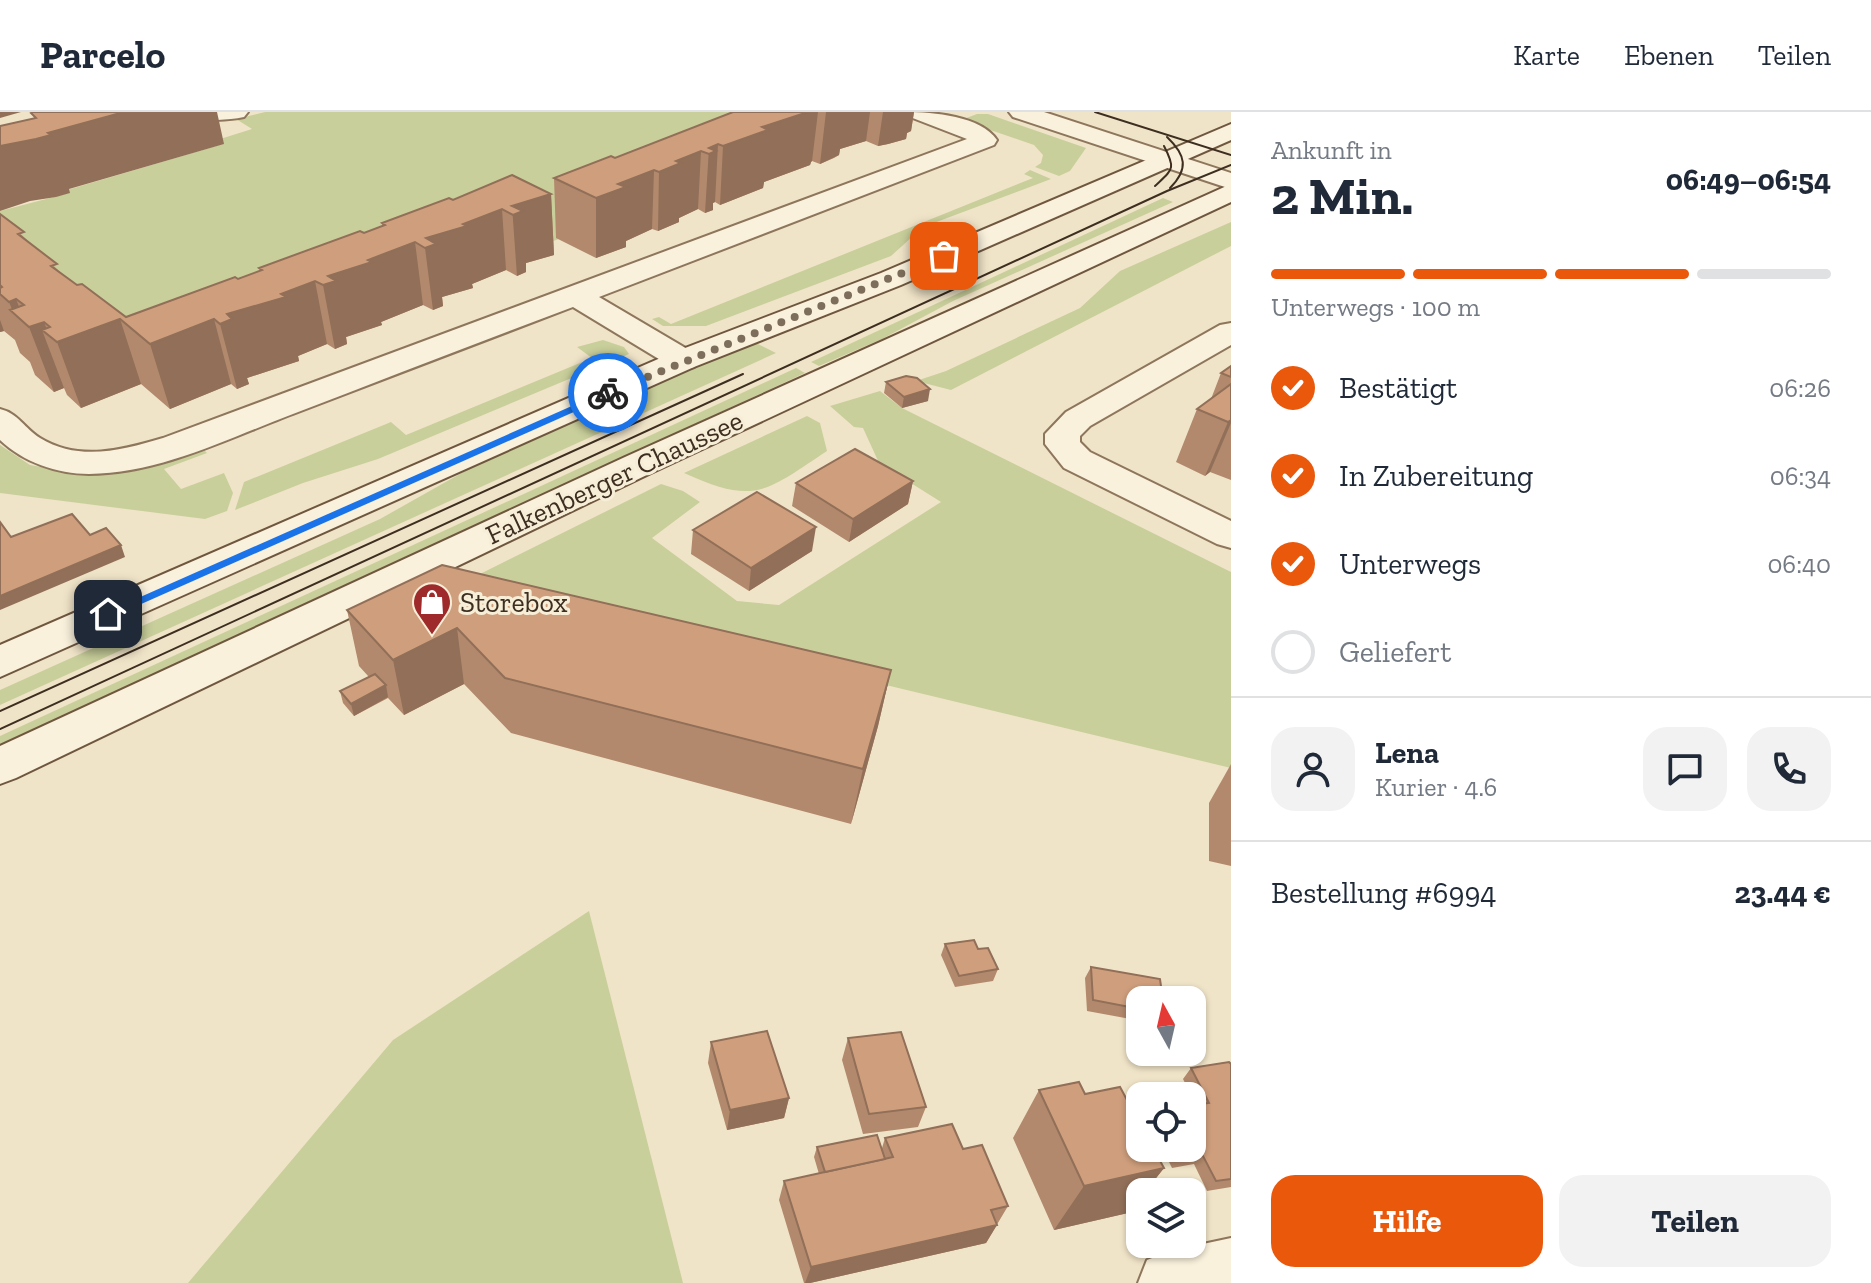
<!DOCTYPE html>
<html lang="de">
<meta charset="utf-8">
<style>
:root{--surface:#fff;--page:#f2f2f3;--text:#1f2937;--muted:#747a83;--line:#e0e1e3;--accent:#ea580c}
body{margin:0;font-family:"Zilla Slab",serif;background:var(--page);color:var(--text);height:100vh;display:flex;flex-direction:column;font-size:30px;white-space:nowrap}
*{box-sizing:border-box;margin:0}
p{font-size:26px;color:var(--muted)}
.icon{flex:none;width:44px;height:44px;fill:none;stroke:currentColor;stroke-width:2;stroke-linecap:round;stroke-linejoin:round}
.map{position:relative;flex:1;overflow:hidden}
.details{display:flex;flex-direction:column;background:var(--surface);width:640px}
.details>*{flex:none}
.needle{width:52px;rotate:352deg}
.controls{position:absolute;left:1126px;top:874px;display:grid;gap:16px}
.controls a{display:grid;place-items:center;width:80px;height:80px;border-radius:16px;background:var(--surface);box-shadow:0 2px 6px #0004;font-size:40px}
.pin{position:absolute;display:grid;place-items:center;width:68px;height:68px;color:#fff;margin:-34px;border-radius:16px;box-shadow:0 4px 12px #0006}
.courier{position:absolute;display:grid;place-items:center;width:80px;height:80px;margin:-40px;border:6px solid #1a73e8;border-radius:50%;background:#fff;color:#222;box-shadow:0 2px 10px #0007}
.summary em{font-style:normal;font-weight:700}
.summary div{display:flex;flex-direction:column-reverse}
.summary{display:flex;align-items:center;justify-content:space-between;height:136px;padding:0 40px}
h1{font-size:52px;font-weight:700;line-height:60px}
.bar{display:grid;grid-template-columns:repeat(4,1fr);gap:12px 8px;align-content:center;height:96px;padding:0 40px}
.bar i{height:10px;border-radius:6px;background:var(--line)}
.bar .on{background:var(--accent)}
.bar p{grid-column:span 4}
.line{display:flex;align-items:center;gap:20px;padding:0 40px;border-top:2px solid var(--line)}
.line div{flex:1}
.round{display:grid;place-items:center;flex:none;width:84px;height:84px;border-radius:24px;background:var(--page)}
ol{padding:0 40px;list-style:none}
li{display:flex;align-items:center;gap:24px;height:88px}
li p{margin-inline-start:auto}
li .icon{padding:8px;border-radius:50%;background:var(--accent);color:#fff;stroke-width:4}
li:last-child{color:var(--muted)}
li i{width:44px;height:44px;border:4px solid var(--line);border-radius:50%}
.action{display:flex;gap:16px;margin-top:auto;padding:16px 40px}
.action a{flex:1;height:92px;border-radius:24px;background:var(--accent);color:#fff;font-size:32px;font-weight:700;line-height:92px;text-align:center}
.action a+a{background:var(--page);color:var(--text)}
header{display:flex;align-items:center;gap:48px;box-sizing:border-box;height:112px;padding:0 40px;background:var(--surface);border-bottom:2px solid var(--line)}
header strong{font-size:38px}
nav{display:flex;gap:44px;margin-inline-start:auto;font-size:28px}
main{display:flex;flex:1;min-height:0}
.map>svg:first-child{display:block}
.green{fill:#c9cf9b}
.lines{fill:none;stroke-linecap:round;stroke-linejoin:round}
.minor-casing{stroke:#8d765c;stroke-width:4}
.tertiary-casing{stroke:#8d765c;stroke-width:4}
.secondary-casing{stroke:#6f573f;stroke-width:4}
.minor{fill:#faf1dc;fill-rule:evenodd}
.tertiary{fill:#faf1dc;fill-rule:evenodd}
.secondary{fill:#faf1dc;fill-rule:evenodd}
.tram{stroke:#3d2e20;stroke-width:2}
.wall{fill:#b2896c}
.shaded-wall{fill:#916f58}
.building{fill:#cf9f7d;stroke:#916f58;stroke-width:2}
.route{fill:#1a73e8}
.done{stroke:#7c6e5b;stroke-width:8;stroke-dasharray:0 14.4}
.labels{text-anchor:middle;stroke-width:6;stroke-linejoin:round;paint-order:stroke}
.street-label{font-size:28px;fill:#3d2e20;stroke:#f7eed8}
.poi-label{font-size:28px;fill:#3d2e20;stroke:#f7eed8;text-anchor:start}
</style>
<header>
<strong>Parcelo</strong>
<nav><a>Karte</a><a>Ebenen</a><a>Teilen</a></nav>
</header>
<main>
<div class="map">
<svg width="1231" height="1171" viewBox="0 0 1231 1171">
<rect width="100%" height="100%" fill="#f0e4c8"/>
<!-- green -->
<g class="green">
<path d="M265 0H765L557 125 559 127 146 270 0 150V99L69 81 67 78 223 32 217 28 252 17 236 7Z"/>
<path d="M977 2H988L1086 36 1070 59 1059 64 1035 55 1041 51 1043 43 1034 33 961 8Z"/>
<path d="M1030 58 1051 67 923 115 891 144 706 214H663L652 207 659 205 671 212 1033 66 1024 62Z"/>
<path d="M1163 86 1173 90 953 189 882 227 819 254 811 250Z"/>
<path d="M1231 110V134L951 278 916 269 946 259 1080 196 1120 159Z"/>
<path d="M603 228 624 235 629 242 378 347 303 371 235 398 244 370 391 310 406 323 592 246 577 235Z"/>
<path d="M756 231 776 241 0 593V578L380 407 490 345 683 258Z"/>
<path d="M796 256 805 261 0 635V624Z"/>
<path d="M880 279 902 296 1231 460V656L532 488 470 467 661 372 683 379 700 390 652 426 737 489 779 493 941 390 879 351 863 316 854 315 830 294Z"/>
<path d="M807 304 820 311 827 339C766 379 756 394 684 361Z"/>
<path d="M0 333 30 353 53 357 203 337 207 341 164 357 181 377 224 361 233 381 227 399 205 407 0 381Z"/>
<path d="M589 799 683 1171H188L393 928Z"/>
</g>
<g class="lines">
<!-- minor casing -->
<g class="minor-casing">
<g id="minor">
<path d="M176 0H248L244 5C227 9 208 7 191 10 177 13 165 19 152 16L148 11 152 6Z"/>
<path d="M906 0C933 0 981 4 997 28L994 33 599 185 694 241 699 248 694 255 683 258 672 255 573 195C479 230 386 266 293 302 229 326 159 362 89 362 57 362 23 350 0 328V297C18 301 25 317 40 326 79 350 123 338 163 326L967 27 910 5Z"/>
<path d="M1231 211V233L1090 314 1080 324V330L1090 340 1231 409V436L1217 432 1064 356 1045 332V322L1066 300 1220 213Z"/>
<path d="M1231 1126V1171H1138L1147 1148 1170 1139Z"/>
</g>
</g>
<!-- tertiary casing -->
<g class="tertiary-casing">
<path id="tertiary" d="M1009 0H1044L1231 61V77L1013 5Z"/>
</g>
<!-- secondary casing -->
<g class="secondary-casing">
<g id="secondary">
<path d="M1231 12V28L901 173 694 255 0 565V533L672 241 881 161Z"/>
<path d="M1231 72V90L651 361 16 666 0 672V634L625 345Z"/>
</g>
</g>
<!-- minor -->
<use href="#minor" class="minor"/>
<!-- tertiary -->
<use href="#tertiary" class="tertiary"/>
<!-- secondary -->
<use href="#secondary" class="secondary"/>
<!-- tram -->
<g class="tram">
<path d="M1095 0 1231 43"/>
<path d="M1167 25C1186 43 1189 57 1170 76"/>
<path d="M1155 74C1173 57 1176 57 1164 34"/>
<path d="M0 599 743 262"/>
<path d="M0 617 1167 79 1231 53"/>
</g>
</g>
<!-- wall -->
<g class="wall">
<path d="M733 0H914L911 19 907 21 906 27 888 32 878 34 866 29 840 37 839 43 834 46 820 52 812 49 811 50 810 53 764 70 763 76 720 93 715 90 713 91V98L705 101 698 97 679 106V110L658 119 652 117 626 129V135L596 146 556 126 554 66 615 46Z"/>
<path d="M551 82 554 143 526 151V160L517 164 506 158 472 172 473 176 442 185 443 194 433 198 423 193 381 210 382 213 346 225 347 232 335 237 327 232 298 244 299 249 247 266 249 272 237 277 231 272 170 297 141 272 81 296 67 283 64 276 54 280 35 263 30 250 20 241 15 228 4 219 0 220V102L60 160 77 173 126 205 238 167 260 159 259 156 364 121 382 114V111L453 88Z"/>
<path d="M1231 254V368L1210 360 1205 364 1176 350 1197 297 1211 287 1221 261Z"/>
<path d="M886 270 928 289 902 296 884 281Z"/>
<path d="M913 369 908 392 849 430 792 394 796 371Z"/>
<path d="M693 418 812 439 749 479 691 442Z"/>
<path d="M347 498 891 558 878 614 851 712 511 621 464 572 404 603 388 586 354 604 343 591 340 579 369 565 359 554Z"/>
<path d="M1231 652V754L1209 749V691Z"/>
<path d="M945 832 978 837 998 857 993 869 955 875 941 843Z"/>
<path d="M1091 855 1163 888H1140V902L1136 908 1087 899 1085 866Z"/>
<path d="M848 926 926 995 918 1015 863 1022 842 948Z"/>
<path d="M711 930 789 986 784 1006 727 1018 708 951Z"/>
<path d="M1231 952V1075L1207 1079 1194 1052 1172 1056 1162 1036H1192L1196 993 1183 967 1191 956Z"/>
<path d="M1039 978 1085 982 1164 1056 1145 1080H1140L1128 1101 1054 1118 1013 1026Z"/>
<path d="M885 1026 963 1037 1008 1094 986 1131 810 1171H804L779 1088 784 1069 819 1062 814 1045 817 1035 882 1036Z"/>
</g>
<!-- shaded-wall -->
<g class="shaded-wall">
<path d="M0 0H21L0 6Z"/>
<path d="M124 0H217L224 32 69 77 70 81 56 85 30 89 0 99V34Z"/>
<path d="M808 0H818L812 49 811 50 810 53 764 70 763 76 720 93 723 34 762 15Z"/>
<path d="M826 0H870L866 29 840 37 839 43 820 52Z"/>
<path d="M883 0H914L911 19 907 21 906 27 888 32 878 34Z"/>
<path d="M718 32 715 90 713 91V98L705 101 709 36Z"/>
<path d="M701 39 698 97 679 106V110L658 119 659 60 676 49Z"/>
<path d="M654 58 652 117 626 129V135L596 146V86L618 72Z"/>
<path d="M551 82 554 143 526 151V160L517 164 512 94Z"/>
<path d="M502 97 506 158 472 172 473 176 442 185 443 194 433 198 425 136 426 126Z"/>
<path d="M415 130 423 193 381 210 382 213 346 225 347 232 335 237 323 173 328 164Z"/>
<path d="M315 169 327 232 298 244 299 249 247 266 249 272 237 277 220 212 227 202Z"/>
<path d="M16 187 26 213 14 202 9 190Z"/>
<path d="M120 207 141 272 81 296 57 230Z"/>
<path d="M214 207 231 272 170 297 150 232Z"/>
<path d="M0 208 4 219 0 220Z"/>
<path d="M44 210 49 223 42 218 64 276 54 280 29 215Z"/>
<path d="M930 277 928 289 902 296 904 285Z"/>
<path d="M1231 308V311L1210 360 1205 364 1228 310Z"/>
<path d="M913 369 908 392 849 430 853 407Z"/>
<path d="M816 415 812 439 749 479 751 456Z"/>
<path d="M121 433 125 445 0 498V484Z"/>
<path d="M457 516 464 572 404 603 393 548Z"/>
<path d="M891 558 878 614 851 712 863 657Z"/>
<path d="M386 573 388 585 354 604 351 592Z"/>
<path d="M789 986 784 1006 727 1018 730 998Z"/>
<path d="M1164 1056 1145 1080H1140V1086L1128 1101 1054 1118 1084 1074Z"/>
<path d="M997 1113 986 1131 810 1171H805L811 1155Z"/>
</g>
<!-- building -->
<g class="building">
<path d="M33 0H124L48 21 51 23 36 27 0 34V14L36 6 31 1Z"/>
<path d="M733 0H808L762 15 768 18 723 34 718 32 709 36 716 39 709 42 701 39 676 49 681 51 659 60 654 58 618 72 626 75 596 86 554 66 611 44 615 46Z"/>
<path d="M512 63 551 82 512 94 523 99 513 103 502 97 463 112 467 114 426 126 436 132 425 136 415 130 368 148 372 150 328 164 336 169 323 173 315 169 281 182 286 185 227 202 232 207 220 212 214 207 150 232 120 207 57 230 42 218 50 215 44 210 29 215 10 198 24 193 16 187 9 190 0 182V176L2 175 0 173V102L24 120 18 122 57 152 51 154 77 173 82 172 126 205 235 165 238 167 262 158 259 156 360 119 364 121 385 113 382 111 449 86 453 88Z"/>
<path d="M1231 254V265L1221 261Z"/>
<path d="M906 264 917 266 930 277 904 285 886 270Z"/>
<path d="M1231 272V308L1228 310 1197 297Z"/>
<path d="M855 337 913 369 853 407 796 371Z"/>
<path d="M757 380 816 415 751 456 693 418Z"/>
<path d="M72 402 90 423 106 416 121 433 0 484V410L11 425Z"/>
<path d="M442 453 891 558 863 657 505 566 457 516 393 548 347 498Z"/>
<path d="M375 562 386 573 351 592 340 579Z"/>
<path d="M974 828 978 837 988 836 998 857 959 864 945 832Z"/>
<path d="M1091 855 1160 867 1163 888 1142 885V888H1140V897L1093 888Z"/>
<path d="M767 919 789 986 730 998 711 930Z"/>
<path d="M901 920 926 995 869 1002 848 926Z"/>
<path d="M1229 950 1231 952V1067L1216 1069 1202 1042 1180 1046 1175 1036H1192V993L1209 991 1191 956Z"/>
<path d="M1079 970 1085 982 1120 975 1140 1012V1036H1153L1164 1056 1084 1074 1039 978Z"/>
<path d="M952 1012 963 1037 982 1033 1008 1094 991 1098 997 1113 811 1155 784 1069 893 1045 885 1026Z"/>
<path d="M877 1023 885 1047 825 1060 817 1035Z"/>
</g>
<!-- route -->
<path class="route" d="M608 278 612 283 112 505 102 502Z"/>
<g class="lines">
<!-- done -->
<path class="done" d="M608 281 944 144"/>
</g>
<!-- icons -->
<defs>
<g id="shop-pin" transform="scale(2)"><path d="M0 17L-7.5 6A9.5 9.5 0 1 1 7.5 6Z" fill="#9e2a2b" stroke="#f7eed8"/><path d="M-5-2.5h2.3a2.7 3.5 0 0 1 5.4 0H5L5.5 6h-11ZM-1.5-2.5h3a1.5 2.3 0 0 0-3 0Z" fill="#fff"/></g>
</defs>
<g fill-rule="evenodd">
<use href="#shop-pin" x="432" y="490"/>
</g>
<g class="labels">
<!-- street labels -->
<g class="street-label">
<text transform="translate(614 365) rotate(-25)" y="10">Falkenberger Chaussee</text>
</g>
<!-- poi labels -->
<g class="poi-label">
<text x="460" y="500">Storebox</text>
</g>
</g>
</svg>
<div class="controls">
<a><svg class="needle" viewBox="-14 -14 28 28"><path d="M0-13l5 13h-10z" fill="#e53935"/><path d="M0 13l5-13h-10z" fill="#747a83"/></svg></a>
<a><svg class="icon" aria-label="locate" viewBox="0 0 24 24"><circle cx="12" cy="12" r="6"/><path d="M12 2v4M12 18v4M2 12h4M18 12h4"/></svg></a>
<a><svg class="icon" aria-label="layers" viewBox="0 0 24 24"><path d="M12 4l9 5-9 5-9-5zM3 14l9 5 9-5"/></svg></a>
</div>
<div class="pin" style="left:944px;top:144px;background:#ea580c"><svg class="icon" aria-label="bag" viewBox="0 0 24 24"><path d="M5 8h14l-1 12H6zM9 8a3 3 0 0 1 6 0"/></svg></div>
<div class="pin" style="left:108px;top:502px;background:#1f2937"><svg class="icon" aria-label="home" viewBox="0 0 24 24"><path d="M3 11l9-7 9 7M6 9v11h12V9"/></svg></div>
<div class="courier" style="left:608px;top:281px"><svg class="icon" aria-label="bike" viewBox="0 0 24 24"><circle cx="6" cy="16" r="4"/><circle cx="18" cy="16" r="4"/><path d="M6 16l4-8h5l3 8M10 8l3 8H6M13 5h3"/></svg></div>
</div>
<section class="details">
<div class="summary"><div><h1>2 Min.</h1><p>Ankunft in</p></div><em>06:49–06:54</em></div>
<div class="bar"><i class="on"></i><i class="on"></i><i class="on"></i><i></i><p>Unterwegs · 100 m</p></div>
<ol>
<li><svg class="icon" aria-label="check" viewBox="0 0 24 24"><path d="M5 12l5 5 9-10"/></svg>Bestätigt<p>06:26</p></li>
<li><svg class="icon" aria-label="check" viewBox="0 0 24 24"><path d="M5 12l5 5 9-10"/></svg>In Zubereitung<p>06:34</p></li>
<li><svg class="icon" aria-label="check" viewBox="0 0 24 24"><path d="M5 12l5 5 9-10"/></svg>Unterwegs<p>06:40</p></li>
<li><i></i>Geliefert</li>
</ol>
<div class="line" style="height:144px"><a class="round"><svg class="icon" aria-label="person" viewBox="0 0 24 24"><circle cx="12" cy="8" r="4"/><path d="M4 21q1-7 8-7t8 7"/></svg></a><div><b>Lena</b><p>Kurier · 4.6</p></div><a class="round"><svg class="icon" aria-label="chat" viewBox="0 0 24 24"><path d="M4 5h16v11H9l-5 4z"/></svg></a><a class="round"><svg class="icon" aria-label="phone" viewBox="0 0 24 24"><path d="M5 4h4l2 5-3 2q2 4 5 5l2-3 5 2v4C11 20 4 13 5 4z"/></svg></a></div>
<div class="line" style="height:104px"><div>Bestellung #6994</div><b>23.44 €</b></div>
<div class="action"><a>Hilfe</a><a>Teilen</a></div>
</section>
</main>
